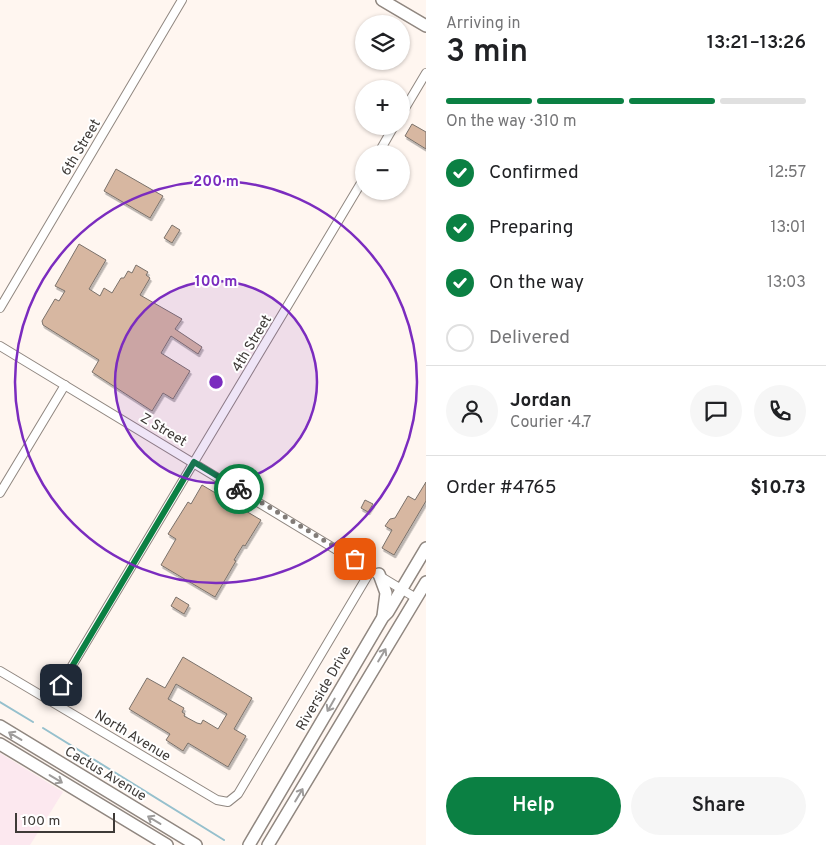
<!DOCTYPE html>
<meta charset="utf-8">
<style>
:root{--surface:#fff;--page:#f6f6f6;--text:#202124;--muted:#757577;--line:#e0e0e0;--accent:#0b8043}
body{margin:0;font-family:Overpass,sans-serif;background:var(--page);color:var(--text);height:100vh;display:flex;flex-direction:column;font-size:19px;white-space:nowrap}
*{box-sizing:border-box;margin:0}
p{font-size:16px;color:var(--muted)}
.icon{flex:none;width:28px;height:28px;fill:none;stroke:currentColor;stroke-width:2;stroke-linecap:round;stroke-linejoin:round}
.map{position:relative;flex:1;overflow:hidden}
.side{display:flex;flex-direction:column;background:var(--surface);width:400px}
.side>*{flex:none}
.tools{position:absolute;left:355px;top:15px;display:grid;gap:10px}
.tools a{display:grid;place-items:center;width:55px;height:55px;border-radius:50%;background:var(--surface);box-shadow:0 1px 4px #0004;font-size:25px}
.scale{position:absolute;left:15px;bottom:12px;width:100px;box-sizing:border-box;padding-left:5px;border:2px solid #3e3a37;border-top:0;font-size:14px;line-height:18px;white-space:nowrap;color:#3e3a37;-webkit-text-stroke:4px #fff;paint-order:stroke}
.pin{position:absolute;display:grid;place-items:center;width:42px;height:42px;color:#fff;margin:-21px;border-radius:10px;box-shadow:0 2px 8px #0006}
.courier{position:absolute;display:grid;place-items:center;width:50px;height:50px;margin:-25px;border:4px solid #0b8043;border-radius:50%;background:#fff;color:#222;box-shadow:0 1px 6px #0007}
.head em{font-style:normal;font-weight:600}
.head div{display:flex;flex-direction:column-reverse}
.head{display:flex;align-items:center;justify-content:space-between;height:85px;padding:0 20px}
h1{font-size:32px;font-weight:600;line-height:38px}
.bar{display:grid;grid-template-columns:repeat(4,1fr);gap:8px 5px;align-content:center;height:60px;padding:0 20px}
.bar i{height:6px;border-radius:4px;background:var(--line)}
.bar .on{background:var(--accent)}
.bar p{grid-column:span 4}
.line{display:flex;align-items:center;gap:12px;padding:0 20px;border-top:1px solid var(--line)}
.line div{flex:1}
.round{display:grid;place-items:center;flex:none;width:52px;height:52px;border-radius:26px;background:var(--page)}
ol{padding:0 20px;list-style:none}
li{display:flex;align-items:center;gap:15px;height:55px}
li p{margin-inline-start:auto}
li .icon{padding:5px;border-radius:50%;background:var(--accent);color:#fff;stroke-width:4}
li:last-child{color:var(--muted)}
li i{width:28px;height:28px;border:2px solid var(--line);border-radius:50%}
.cta{display:flex;gap:10px;margin-top:auto;padding:10px 20px}
.cta a{flex:1;height:58px;border-radius:30px;background:var(--accent);color:#fff;font-size:20px;font-weight:600;line-height:58px;text-align:center}
.cta a+a{background:var(--page);color:var(--text)}
main{display:flex;flex:1;min-height:0}
.map>svg:first-child{display:block}
.industrial{fill:#fce8ef}
.lines{fill:none;stroke-linecap:round;stroke-linejoin:round}
.stream{stroke:#96c0cd;stroke-width:2}
.building{fill:#d7b7a1;stroke:#7a716a;fill-rule:evenodd;filter:url(#shadow)}
.street-casing{stroke:#908780;stroke-width:10}
.secondary-casing{stroke:#908780;stroke-width:14}
.street{stroke:#fff;stroke-width:8}
.secondary{stroke:#fff;stroke-width:11}
.oneway{stroke:#9e9c9b}
.done{stroke:#827c78;stroke-width:5;stroke-dasharray:0 9}
.route{stroke:#0b8043;stroke-width:6}
.ring{fill:none;stroke:#7b2cbf;stroke-width:2.5}
.labels{text-anchor:middle;stroke-width:4;stroke-linejoin:round;paint-order:stroke}
.street-label{font-size:14px;fill:#3e3a37;stroke:#fff}
.centre{fill:#7b2cbf;stroke:#fff;stroke-width:2.5}
.ring-label{font-size:15px;text-anchor:middle;font-weight:bold;fill:#7b2cbf;stroke:#fff;stroke-width:4;stroke-linejoin:round;paint-order:stroke}
</style>
<main>
<div class="map">
<svg width="426" height="845" viewBox="0 0 426 845">
<defs>
<filter id="shadow"><feDropShadow dx="1.5" dy="3" stdDeviation="0" flood-color="#0004"/></filter>
</defs>
<rect width="100%" height="100%" fill="#fff6f0"/>
<!-- industrial -->
<path class="industrial" d="M0 753 63 792 30 845H0Z"/>
<g class="lines">
<!-- stream -->
<g class="stream">
<path d="M0 702 33 722"/>
<path d="M43 728 224 840"/>
</g>
</g>
<!-- building -->
<g class="building">
<path d="M412 124 426 132V149L405 136Z"/>
<path d="M116 169 163 196 150 218 104 191Z"/>
<path d="M172 225 180 230 172 243 164 238Z"/>
<path d="M79 244 106 260 89 289 100 296 104 288 112 293 121 278H124L128 271 132 273 136 265 148 272 146 275 150 278 140 295 182 319 175 329 202 347 198 354 171 336 161 353 190 371 173 399 163 393 152 411 92 372 99 360 43 325 42 321 55 299 59 301 65 291 55 286Z"/>
<path d="M426 482V501L394 555 382 548 392 530 385 526 390 519 395 518 408 496 415 500Z"/>
<path d="M202 485 261 520 245 546 243 545 234 560 236 561 215 597 161 565 176 539 168 534 188 502 191 504Z"/>
<path d="M365 500 373 504 368 512 361 508Z"/>
<path d="M176 597 189 605 184 614 171 606Z"/>
<path d="M183 657 252 698 234 729 246 736 228 767 188 743 183 751 166 740 170 734 129 709 147 678 165 688ZM176 684 227 714 218 729 203 720 201 724 197 723 184 716 185 714 182 712 184 708 168 699Z"/>
</g>
<g class="lines">
<!-- street casing -->
<g class="street-casing">
<g id="street">
<path d="M401 115 426 73"/>
<path d="M378 154 394 126"/>
<path d="M0 308 182 0"/>
<path d="M0 346 416 598"/>
<path d="M0 493 65 385"/>
<path d="M0 671 217 800 228 802 238 794 371 570"/>
<path d="M51 701 364 178"/>
</g>
</g>
<!-- secondary casing -->
<g class="secondary-casing">
<g id="secondary">
<path d="M382 0 426 26"/>
<path d="M379 574 386 593 383 616"/>
<path d="M0 726 196 845"/>
<path d="M0 744 167 845"/>
<path d="M249 845 383 617 388 612 426 548"/>
<path d="M268 845 426 582"/>
</g>
</g>
<!-- street -->
<use href="#street" class="street"/>
<!-- secondary -->
<use href="#secondary" class="secondary"/>
</g>
<!-- one-way arrows -->
<defs><path id="oneway-shaft" d="M-6 0H5M1.5-3L5.5 0L1.5 3" fill="none" stroke-width="1.6" stroke-linecap="round" stroke-linejoin="round" transform="scale(1.25)"/></defs>
<g class="oneway">
<use href="#oneway-shaft" transform="translate(382 655) rotate(-59)"/>
<use href="#oneway-shaft" transform="translate(331 705) rotate(120)"/>
<use href="#oneway-shaft" transform="translate(15 736) rotate(-149)"/>
<use href="#oneway-shaft" transform="translate(56 779) rotate(31)"/>
<use href="#oneway-shaft" transform="translate(299 795) rotate(-59)"/>
<use href="#oneway-shaft" transform="translate(154 820) rotate(-149)"/>
</g>
<g class="lines">
<!-- done -->
<path class="done" d="M239 489 355 559"/>
<!-- route -->
<path class="route" d="M61 685 194 462 239 489"/>
</g>
<!-- distance rings -->
<circle cx="216" cy="382" r="101" fill="#7b2cbf" fill-opacity=".12"/>
<g class="ring">
<circle cx="216" cy="382" r="101"/>
<circle cx="216" cy="382" r="201"/>
</g>
<g class="labels">
<!-- street labels -->
<g class="street-label">
<text transform="translate(80 147) rotate(-59)" y="5">6th Street</text>
<text transform="translate(251 343) rotate(-59)" y="5">4th Street</text>
<text transform="translate(164 429) rotate(31)" y="5">Z Street</text>
<text transform="translate(323 688) rotate(-60)" y="5">Riverside Drive</text>
<text transform="translate(133 735) rotate(31)" y="5">North Avenue</text>
<text transform="translate(106 773) rotate(31)" y="5">Cactus Avenue</text>
</g>
</g>
<circle cx="216" cy="382" r="8" class="centre"/>
<g class="ring-label">
<text x="216" y="186">200 m</text>
<text x="216" y="286">100 m</text>
</g>
</svg>
<div class="tools">
<a><svg class="icon" aria-label="layers" viewBox="0 0 24 24"><path d="M12 4l9 5-9 5-9-5zM3 14l9 5 9-5"/></svg></a>
<a>+</a>
<a>−</a>
</div>
<div class="scale">100 m</div>
<div class="pin" style="left:355px;top:559px;background:#ea580c"><svg class="icon" aria-label="bag" viewBox="0 0 24 24"><path d="M5 8h14l-1 12H6zM9 8a3 3 0 0 1 6 0"/></svg></div>
<div class="pin" style="left:61px;top:685px;background:#1f2937"><svg class="icon" aria-label="home" viewBox="0 0 24 24"><path d="M3 11l9-7 9 7M6 9v11h12V9"/></svg></div>
<div class="courier" style="left:239px;top:489px"><svg class="icon" aria-label="bike" viewBox="0 0 24 24"><circle cx="6" cy="16" r="4"/><circle cx="18" cy="16" r="4"/><path d="M6 16l4-8h5l3 8M10 8l3 8H6M13 5h3"/></svg></div>
</div>
<section class="side">
<div class="head"><div><h1>3 min</h1><p>Arriving in</p></div><em>13:21–13:26</em></div>
<div class="bar"><i class="on"></i><i class="on"></i><i class="on"></i><i></i><p>On the way · 310 m</p></div>
<ol>
<li><svg class="icon" aria-label="check" viewBox="0 0 24 24"><path d="M5 12l5 5 9-10"/></svg>Confirmed<p>12:57</p></li>
<li><svg class="icon" aria-label="check" viewBox="0 0 24 24"><path d="M5 12l5 5 9-10"/></svg>Preparing<p>13:01</p></li>
<li><svg class="icon" aria-label="check" viewBox="0 0 24 24"><path d="M5 12l5 5 9-10"/></svg>On the way<p>13:03</p></li>
<li><i></i>Delivered</li>
</ol>
<div class="line" style="height:90px"><a class="round"><svg class="icon" aria-label="person" viewBox="0 0 24 24"><circle cx="12" cy="8" r="4"/><path d="M4 21q1-7 8-7t8 7"/></svg></a><div><b>Jordan</b><p>Courier · 4.7</p></div><a class="round"><svg class="icon" aria-label="chat" viewBox="0 0 24 24"><path d="M4 5h16v11H9l-5 4z"/></svg></a><a class="round"><svg class="icon" aria-label="phone" viewBox="0 0 24 24"><path d="M5 4h4l2 5-3 2q2 4 5 5l2-3 5 2v4C11 20 4 13 5 4z"/></svg></a></div>
<div class="line" style="height:65px"><div>Order #4765</div><b>$10.73</b></div>
<div class="cta"><a>Help</a><a>Share</a></div>
</section>
</main>
